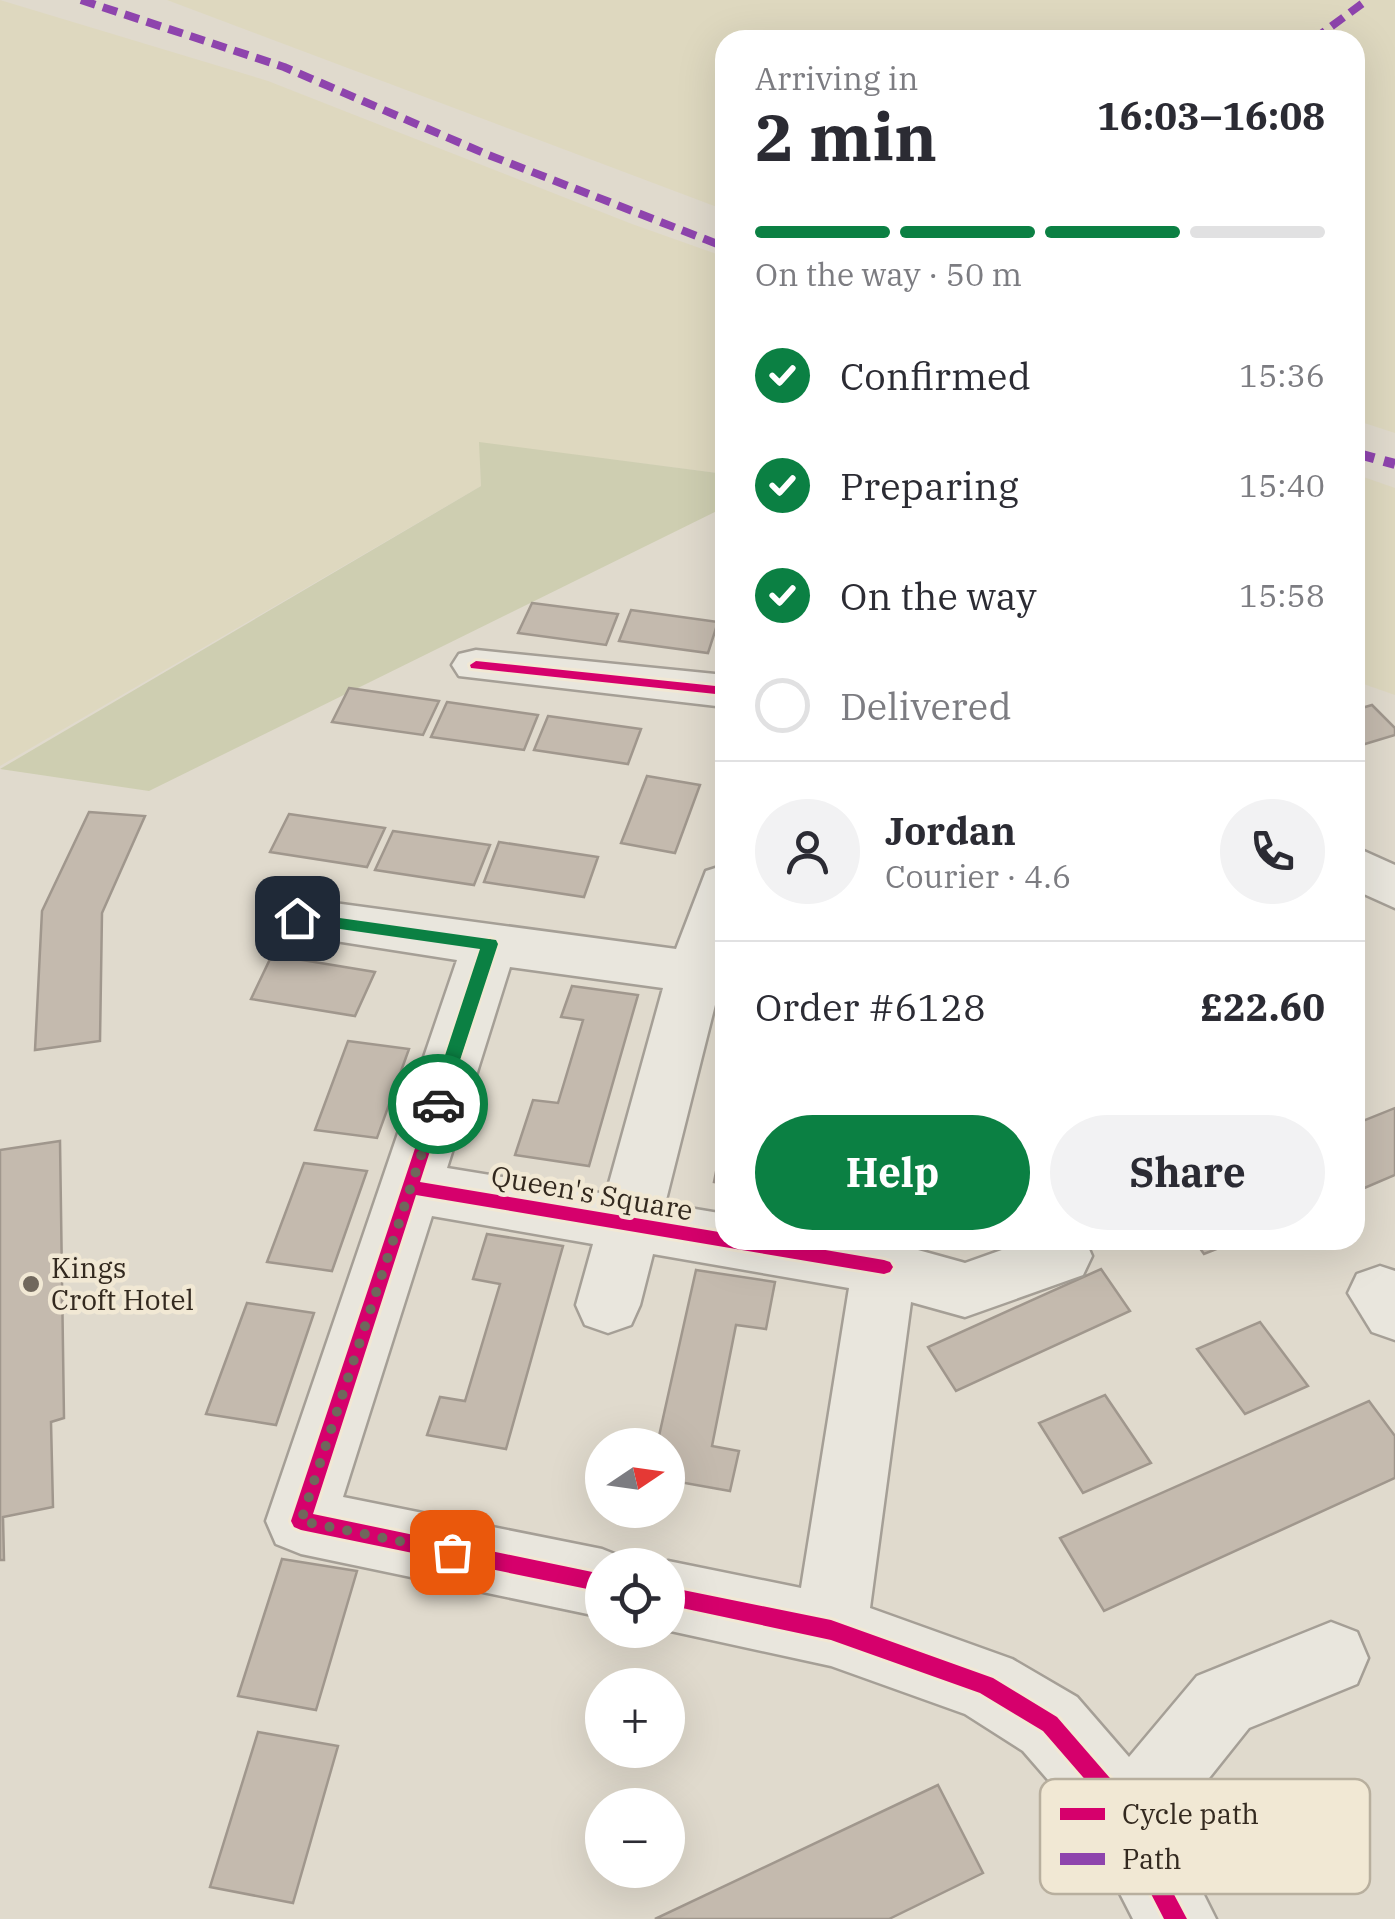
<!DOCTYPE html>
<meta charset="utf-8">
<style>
:root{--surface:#fff;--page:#f2f2f3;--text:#2b2b33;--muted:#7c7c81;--line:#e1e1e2;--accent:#0b8043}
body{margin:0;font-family:"IBM Plex Serif",serif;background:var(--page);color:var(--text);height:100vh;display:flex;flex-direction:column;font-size:38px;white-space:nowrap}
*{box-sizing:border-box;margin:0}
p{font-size:32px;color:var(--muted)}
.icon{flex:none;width:55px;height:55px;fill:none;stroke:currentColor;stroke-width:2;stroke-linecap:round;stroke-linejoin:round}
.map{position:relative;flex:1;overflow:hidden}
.panel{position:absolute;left:715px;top:30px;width:650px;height:1220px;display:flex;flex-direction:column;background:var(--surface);border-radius:30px;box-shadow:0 10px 40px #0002}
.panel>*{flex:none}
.needle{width:65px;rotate:77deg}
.fabs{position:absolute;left:585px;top:1428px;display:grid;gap:20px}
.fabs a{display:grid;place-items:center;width:100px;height:100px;border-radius:50%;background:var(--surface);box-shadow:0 10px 40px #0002;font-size:50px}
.pin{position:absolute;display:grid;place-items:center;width:85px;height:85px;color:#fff;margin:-42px;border-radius:20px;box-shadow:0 5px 15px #0006}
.courier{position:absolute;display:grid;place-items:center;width:100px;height:100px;margin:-50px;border:8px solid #0b8043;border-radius:50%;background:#fff;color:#222;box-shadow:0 2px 12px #0007}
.head em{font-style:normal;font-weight:700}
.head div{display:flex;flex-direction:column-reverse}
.head{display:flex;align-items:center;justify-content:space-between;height:170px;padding:0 40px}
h1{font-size:65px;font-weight:700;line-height:75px}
.bar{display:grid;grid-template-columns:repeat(4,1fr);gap:15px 10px;align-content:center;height:120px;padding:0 40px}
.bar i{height:12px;border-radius:8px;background:var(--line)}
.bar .on{background:var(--accent)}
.bar p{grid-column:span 4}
.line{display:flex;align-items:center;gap:25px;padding:0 40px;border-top:2px solid var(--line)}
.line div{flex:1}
.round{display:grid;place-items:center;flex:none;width:105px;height:105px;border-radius:52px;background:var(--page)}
ol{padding:0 40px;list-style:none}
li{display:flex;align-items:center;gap:30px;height:110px}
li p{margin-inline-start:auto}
li .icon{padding:10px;border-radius:50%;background:var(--accent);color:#fff;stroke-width:4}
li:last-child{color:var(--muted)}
li i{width:55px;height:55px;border:5px solid var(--line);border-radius:50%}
.primary-button{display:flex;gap:20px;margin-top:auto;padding:20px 40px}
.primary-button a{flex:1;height:115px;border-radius:60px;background:var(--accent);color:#fff;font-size:40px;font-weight:700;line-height:115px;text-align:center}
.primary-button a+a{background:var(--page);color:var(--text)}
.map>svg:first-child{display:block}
.farmland{fill:#ded8bf}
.green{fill:#ceceb1}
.building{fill:#c4baae;stroke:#a0978d;stroke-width:2.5}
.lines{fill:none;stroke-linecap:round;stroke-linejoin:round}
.minor-casing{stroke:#a59f96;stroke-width:5}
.minor{fill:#e9e6dd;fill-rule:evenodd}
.quiet-far1{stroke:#8e44ad;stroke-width:8;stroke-dasharray:15 8;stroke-linecap:butt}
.quiet{stroke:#8e44ad;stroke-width:10;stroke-dasharray:20 10;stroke-linecap:butt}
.cycleway-casing{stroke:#f1e8d4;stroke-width:6}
.cycleway{fill:#d6006c;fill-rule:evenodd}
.route{fill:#0b8043}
.done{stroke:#70675c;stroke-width:10;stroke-dasharray:0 18}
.poi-dot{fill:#70675c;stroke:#f1e8d4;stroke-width:4}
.labels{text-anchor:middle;stroke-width:9;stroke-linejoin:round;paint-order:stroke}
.street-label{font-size:28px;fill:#33291f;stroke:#f1e8d4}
.poi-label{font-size:28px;fill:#33291f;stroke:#f1e8d4;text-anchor:start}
.key{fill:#f1e8d4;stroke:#b8af9e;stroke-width:2.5}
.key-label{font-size:28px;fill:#33291f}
</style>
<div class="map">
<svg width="1395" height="1919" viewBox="0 0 1395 1919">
<rect width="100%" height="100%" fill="#e0dacd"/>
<!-- farmland -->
<g class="farmland">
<path d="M0 0 268 81 632 224 725 257V474L480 443 481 486 0 766Z"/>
<path d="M167 0H1395V433L1355 420V40H725V210Z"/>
<path d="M1355 474 1395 488V695L1355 681Z"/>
</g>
<!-- green -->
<path class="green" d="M479 442 725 474V507L149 791 0 769 481 486Z"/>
<!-- building -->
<g class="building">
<path d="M532 603 618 614 606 645 518 633Z"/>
<path d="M631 610 718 622 708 653 619 641Z"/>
<path d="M349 688 439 701 423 735 332 722Z"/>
<path d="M447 702 538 715 524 750 431 737Z"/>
<path d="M1372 705 1395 728V735L1355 747V710Z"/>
<path d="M548 716 641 729 628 764 534 750Z"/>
<path d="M647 776 700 785 675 853 621 843Z"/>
<path d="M89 812 145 816 102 913 100 1041 35 1050 42 911Z"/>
<path d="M289 814 385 828 367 867 270 852Z"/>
<path d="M393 831 490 845 474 885 375 870Z"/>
<path d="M499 842 598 857 584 897 484 882Z"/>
<path d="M272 955 375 972 355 1016 251 999Z"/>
<path d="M572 986 638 995 589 1166 515 1155 533 1100 558 1103 583 1020 561 1017Z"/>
<path d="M348 1041 409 1049 377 1138 315 1130Z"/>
<path d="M1395 1108V1175L1355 1192V1124Z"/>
<path d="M725 1127V1184L714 1182Z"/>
<path d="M60 1141 64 1418 51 1422 53 1507 3 1517 4 1560H0V1150Z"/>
<path d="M304 1163 367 1171 332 1271 267 1262Z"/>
<path d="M487 1234 563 1246 506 1449 427 1435 440 1397 465 1401 500 1284 473 1279Z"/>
<path d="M1194 1240H1239L1204 1254Z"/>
<path d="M1101 1269 1130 1311 956 1391 928 1347Z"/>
<path d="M696 1270 775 1282 766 1329 736 1325 712 1446 739 1451 730 1491 668 1480V1445H657Z"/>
<path d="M247 1303 314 1313 276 1425 206 1414Z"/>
<path d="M1260 1322 1308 1386 1245 1414 1197 1349Z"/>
<path d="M1105 1395 1151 1463 1083 1493 1039 1423Z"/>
<path d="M1369 1401 1395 1436V1478L1104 1611 1060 1538Z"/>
<path d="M282 1559 357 1571 316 1710 238 1696Z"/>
<path d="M258 1732 338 1746 293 1903 210 1887Z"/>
<path d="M938 1785 983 1873 889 1919H655Z"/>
</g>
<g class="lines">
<!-- minor casing -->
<g class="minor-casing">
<g id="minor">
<path d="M476 650 725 675V707L459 676 452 665 459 654Z"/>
<path d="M1355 847 1395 865V908L1355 890Z"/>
<path d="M725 865V965L665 1204 725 1214V1240H919L918 1250 965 1263 1030 1240H1085L1092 1256 1083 1275 965 1317 911 1302 870 1608 1012 1659 1077 1697 1129 1757 1197 1676 1331 1622 1357 1632 1368 1658 1357 1684 1249 1728 1170 1827 1216 1919H1133L1082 1819 1023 1751 965 1714 831 1666 666 1630 668 1565H659L668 1561 801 1588 849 1288 653 1254 640 1305 631 1325 608 1333 585 1325 576 1305 593 1244 432 1216 343 1497 602 1549 627 1559 630 1565H602V1617L301 1554 276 1544 266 1521 457 960 278 932 270 918 278 904 297 898 676 949 706 871ZM510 967 663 988 606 1194 447 1168Z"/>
<path d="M1380 1266 1395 1271V1340L1372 1332 1348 1293 1357 1274Z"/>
</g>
</g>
<!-- minor -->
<use href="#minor" class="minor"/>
<!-- quiet-far1 -->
<g class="quiet-far1">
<path d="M81 0 284 67 486 154 725 247"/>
<path d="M1313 40 1367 0"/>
</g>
<!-- quiet -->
<path class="quiet" d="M1355 453 1395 464"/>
<!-- cycleway casing -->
<g class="cycleway-casing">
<g id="cycleway">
<path d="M476 661 725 687V695L471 668 470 665Z"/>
<path d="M490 939 497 944 420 1182 725 1233V1240H767L884 1260 890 1262 893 1267 890 1272 884 1274 416 1195 313 1514 602 1574V1592L301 1530 294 1527 291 1521 483 944Z"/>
<path d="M668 1587 831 1620 993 1678 1057 1717 1116 1785 1187 1919H1164L1102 1799 1043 1731 980 1693 831 1640 668 1605Z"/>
</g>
</g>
<!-- cycleway -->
<use href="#cycleway" class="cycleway"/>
</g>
<!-- route -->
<path class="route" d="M297 912 496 940 498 944 444 1109H432L429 1104 480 949 291 922V914Z"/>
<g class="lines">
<!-- done -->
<path class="done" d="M438 1104 301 1521 452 1552"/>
</g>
<!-- markers -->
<circle class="poi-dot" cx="31" cy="1284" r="10"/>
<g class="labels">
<!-- street labels -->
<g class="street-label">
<text transform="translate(592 1193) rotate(10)" y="10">Queen's Square</text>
</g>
<!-- poi labels -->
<g class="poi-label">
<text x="51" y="1278">Kings<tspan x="51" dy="32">Croft Hotel</tspan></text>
</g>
</g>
<!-- legend -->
<rect x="1040" y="1779" width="330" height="115" rx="15" class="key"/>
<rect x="1060" y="1808" width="45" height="12" fill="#d6006c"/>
<rect x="1060" y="1853" width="45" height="12" fill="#8e44ad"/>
<g class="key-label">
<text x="1122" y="1824">Cycle path</text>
<text x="1122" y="1869">Path</text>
</g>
</svg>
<div class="fabs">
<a><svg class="needle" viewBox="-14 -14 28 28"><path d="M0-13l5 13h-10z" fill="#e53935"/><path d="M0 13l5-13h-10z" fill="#7c7c81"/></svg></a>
<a><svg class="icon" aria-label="locate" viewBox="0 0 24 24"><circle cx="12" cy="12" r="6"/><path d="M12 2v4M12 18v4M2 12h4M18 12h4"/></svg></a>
<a>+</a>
<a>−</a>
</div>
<div class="pin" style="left:452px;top:1552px;background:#ea580c"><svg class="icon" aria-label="bag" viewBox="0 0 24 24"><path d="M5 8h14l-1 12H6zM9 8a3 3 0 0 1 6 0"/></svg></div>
<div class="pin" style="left:297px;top:918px;background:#1f2937"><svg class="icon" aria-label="home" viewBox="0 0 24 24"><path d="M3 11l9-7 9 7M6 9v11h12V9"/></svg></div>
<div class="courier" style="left:438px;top:1104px"><svg class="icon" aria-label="car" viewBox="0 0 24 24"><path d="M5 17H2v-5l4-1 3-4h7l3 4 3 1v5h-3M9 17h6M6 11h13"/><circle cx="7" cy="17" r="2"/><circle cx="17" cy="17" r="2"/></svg></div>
<section class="panel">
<div class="head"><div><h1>2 min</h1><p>Arriving in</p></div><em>16:03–16:08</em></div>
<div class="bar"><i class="on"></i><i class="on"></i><i class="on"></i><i></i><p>On the way · 50 m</p></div>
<ol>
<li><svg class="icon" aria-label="check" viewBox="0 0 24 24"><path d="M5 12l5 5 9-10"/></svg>Confirmed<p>15:36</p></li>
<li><svg class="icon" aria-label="check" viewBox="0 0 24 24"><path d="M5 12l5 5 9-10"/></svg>Preparing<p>15:40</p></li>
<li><svg class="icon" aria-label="check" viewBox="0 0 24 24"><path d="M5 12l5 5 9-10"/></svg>On the way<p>15:58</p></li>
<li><i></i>Delivered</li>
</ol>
<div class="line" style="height:180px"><a class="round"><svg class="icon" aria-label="person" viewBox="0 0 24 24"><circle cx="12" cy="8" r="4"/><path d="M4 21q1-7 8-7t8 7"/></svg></a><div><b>Jordan</b><p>Courier · 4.6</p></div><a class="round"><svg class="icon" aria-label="phone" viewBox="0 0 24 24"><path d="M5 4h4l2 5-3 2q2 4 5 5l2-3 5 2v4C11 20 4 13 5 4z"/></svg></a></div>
<div class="line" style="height:130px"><div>Order #6128</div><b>£22.60</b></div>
<div class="primary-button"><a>Help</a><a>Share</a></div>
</section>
</div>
